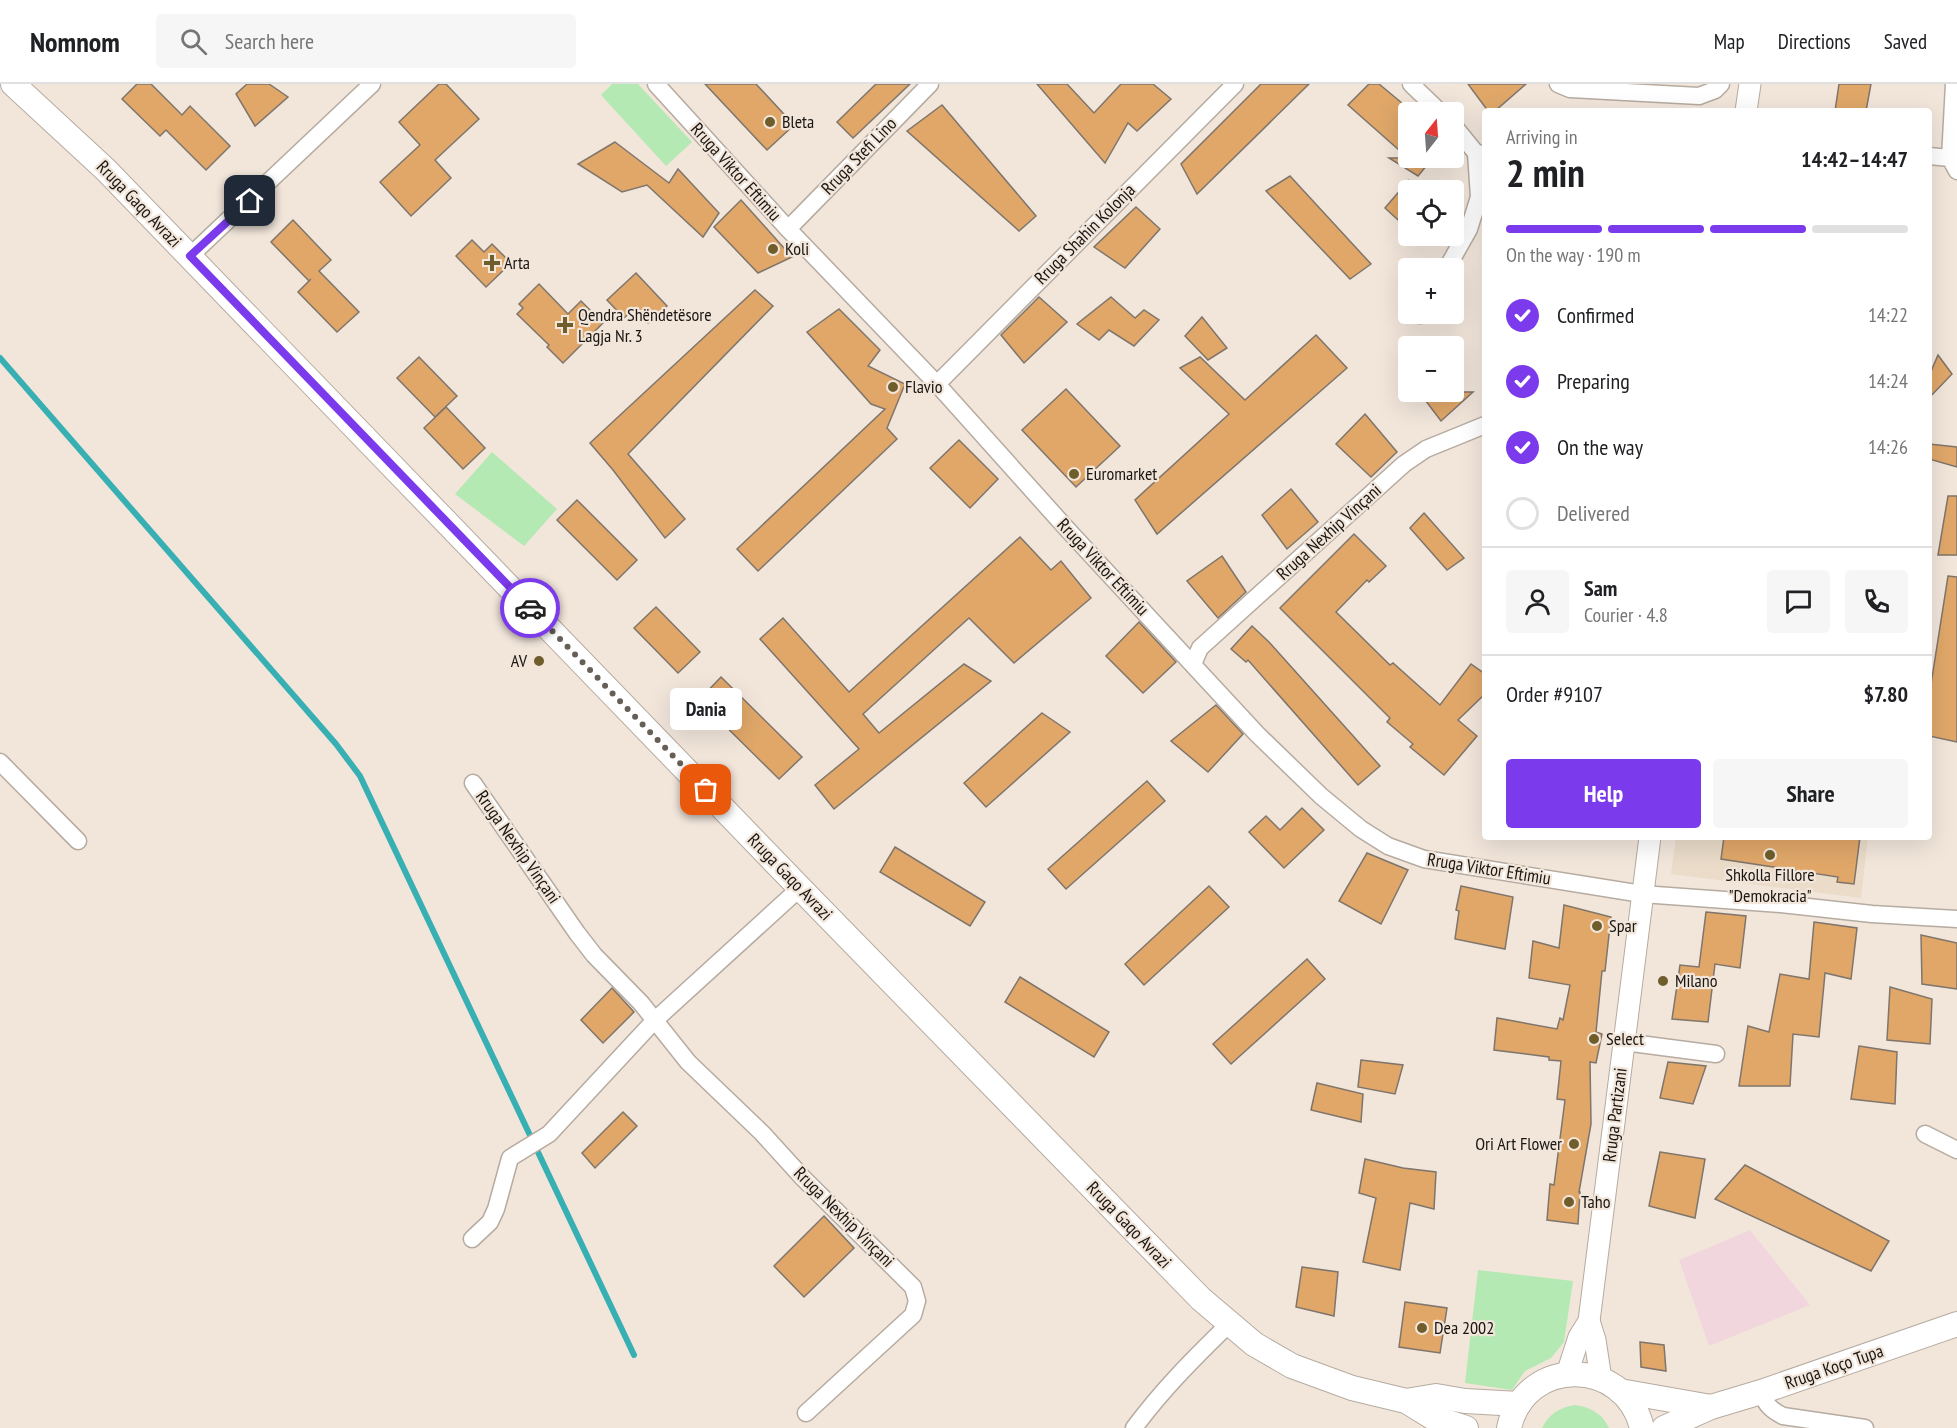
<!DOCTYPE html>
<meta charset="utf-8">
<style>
:root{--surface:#fff;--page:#f6f6f6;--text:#202124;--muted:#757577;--line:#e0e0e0;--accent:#7c3aed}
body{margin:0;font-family:"PT Sans Narrow",sans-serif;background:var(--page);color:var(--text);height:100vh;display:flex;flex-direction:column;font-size:22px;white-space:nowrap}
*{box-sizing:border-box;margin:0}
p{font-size:20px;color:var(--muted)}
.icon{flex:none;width:33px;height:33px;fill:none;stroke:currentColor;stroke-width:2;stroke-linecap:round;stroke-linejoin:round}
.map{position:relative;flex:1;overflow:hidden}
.details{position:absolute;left:1482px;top:24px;width:450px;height:732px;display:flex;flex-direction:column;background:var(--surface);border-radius:6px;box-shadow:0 6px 24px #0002}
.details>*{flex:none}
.needle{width:39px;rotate:17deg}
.fabs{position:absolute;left:1398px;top:18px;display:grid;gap:12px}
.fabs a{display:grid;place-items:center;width:66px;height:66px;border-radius:6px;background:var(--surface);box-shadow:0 6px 24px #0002;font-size:30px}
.pin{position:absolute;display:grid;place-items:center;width:51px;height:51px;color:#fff;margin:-26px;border-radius:12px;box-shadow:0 3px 9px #0006}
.courier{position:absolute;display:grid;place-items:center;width:60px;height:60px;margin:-30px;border:4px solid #7c3aed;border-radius:50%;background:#fff;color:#222;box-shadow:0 2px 8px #0007}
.bubble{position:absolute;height:42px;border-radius:6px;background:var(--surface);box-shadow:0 6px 24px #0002;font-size:20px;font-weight:600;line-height:42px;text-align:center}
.overview em{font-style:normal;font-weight:600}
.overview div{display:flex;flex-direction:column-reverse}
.overview{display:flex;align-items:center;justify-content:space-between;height:102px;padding:0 24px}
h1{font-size:39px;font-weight:600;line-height:45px}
.bar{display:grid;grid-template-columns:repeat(4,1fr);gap:9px 6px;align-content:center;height:72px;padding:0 24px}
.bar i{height:8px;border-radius:4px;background:var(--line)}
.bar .active{background:var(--accent)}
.bar p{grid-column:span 4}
.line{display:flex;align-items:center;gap:15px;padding:0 24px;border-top:2px solid var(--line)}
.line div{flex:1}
.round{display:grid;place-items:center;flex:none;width:63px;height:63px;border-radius:6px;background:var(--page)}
ol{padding:0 24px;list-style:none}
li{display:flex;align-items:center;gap:18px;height:66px}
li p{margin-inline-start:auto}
li .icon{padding:6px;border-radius:50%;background:var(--accent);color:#fff;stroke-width:4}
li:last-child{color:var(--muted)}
li i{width:33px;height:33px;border:3px solid var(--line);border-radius:50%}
.primary-button{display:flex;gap:12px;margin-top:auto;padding:12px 24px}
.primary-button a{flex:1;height:69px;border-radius:6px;background:var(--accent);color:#fff;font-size:24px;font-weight:600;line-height:69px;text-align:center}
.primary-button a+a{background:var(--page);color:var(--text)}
header{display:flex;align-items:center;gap:36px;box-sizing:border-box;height:84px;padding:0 30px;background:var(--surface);border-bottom:2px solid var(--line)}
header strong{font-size:28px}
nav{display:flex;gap:33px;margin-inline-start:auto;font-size:21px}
.search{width:420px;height:54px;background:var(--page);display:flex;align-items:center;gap:15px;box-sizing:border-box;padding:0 21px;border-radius:6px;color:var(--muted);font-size:22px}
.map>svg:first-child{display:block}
.industrial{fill:#f1d7dd}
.education{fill:#eadcc9}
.green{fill:#b4e9b3}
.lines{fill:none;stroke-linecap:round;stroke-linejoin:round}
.stream{stroke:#38b0b3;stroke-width:6}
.building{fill:#e0a769;stroke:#7f756b;stroke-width:1.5}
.minor-casing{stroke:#b6aba0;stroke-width:19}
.tertiary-casing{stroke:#b6aba0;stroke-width:23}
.secondary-casing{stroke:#b6aba0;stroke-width:26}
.minor{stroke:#fff;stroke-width:16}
.tertiary{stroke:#fff;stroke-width:21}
.secondary{stroke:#fff;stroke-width:24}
.done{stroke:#665f58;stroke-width:6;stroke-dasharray:0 10.8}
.route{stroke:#7c3aed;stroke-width:8}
.poi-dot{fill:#6f5d2b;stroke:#f2e6db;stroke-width:2}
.labels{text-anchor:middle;stroke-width:4.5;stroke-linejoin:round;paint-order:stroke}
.poi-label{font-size:18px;fill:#1a1612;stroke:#f2e6db;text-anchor:start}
.street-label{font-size:18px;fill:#1a1612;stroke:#f2e6db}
</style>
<header>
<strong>Nomnom</strong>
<div class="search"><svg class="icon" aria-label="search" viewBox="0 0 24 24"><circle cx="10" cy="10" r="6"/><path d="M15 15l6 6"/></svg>Search here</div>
<nav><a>Map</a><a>Directions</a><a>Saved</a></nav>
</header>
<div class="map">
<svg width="1957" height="1344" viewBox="0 0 1957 1344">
<rect width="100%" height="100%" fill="#f2e6db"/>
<!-- industrial -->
<path class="industrial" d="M1750 1146 1810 1221 1709 1262 1679 1176Z"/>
<!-- education -->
<path class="education" d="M1676 753H1868L1861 814 1671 790Z"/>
<!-- green -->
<g class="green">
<path d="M612 0H638L692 58 666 82 601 11Z"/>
<path d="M492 368 557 425 524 462 455 410Z"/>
<path d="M1478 1186 1573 1197 1564 1258 1551 1274 1525 1287 1512 1306 1465 1299Z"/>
<path d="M1575 1321C1590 1323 1602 1329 1609 1344H1542C1549 1330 1560 1323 1575 1321Z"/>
</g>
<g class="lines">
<!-- stream -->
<path class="stream" d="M0 274 336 660 360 692 634 1271"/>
</g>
<!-- building -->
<g class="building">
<path d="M137 0H151L182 31 190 22 230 62 206 86 166 46 160 52 122 15Z"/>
<path d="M247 0H269L288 13 255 42 236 10Z"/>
<path d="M439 0H446L479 35 435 76 451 94 411 132 380 98 420 61 399 38Z"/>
<path d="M705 0H756L794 41 767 66Z"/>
<path d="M876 0H910L853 54 837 38Z"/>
<path d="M1037 0H1067L1094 29 1121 0H1153L1171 15 1137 47 1128 39 1105 79Z"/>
<path d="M1261 0H1309L1197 110 1181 80Z"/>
<path d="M1369 0H1379L1408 24V74H1433L1418 92 1389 74H1408L1348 21Z"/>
<path d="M1468 0H1526L1495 27H1488Z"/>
<path d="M1839 0H1871L1866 27H1835Z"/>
<path d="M942 21 1036 132 1019 147 907 47Z"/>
<path d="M615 58 669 99 678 85 719 129 703 153 647 101 622 108 578 80Z"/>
<path d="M1290 92 1371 180 1350 195 1266 107Z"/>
<path d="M1408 97V145L1385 124Z"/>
<path d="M741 116 792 173 758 189 714 143Z"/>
<path d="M1136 123 1160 145 1125 184 1094 163Z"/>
<path d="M293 136 331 176 319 187 359 228 337 248 298 208 311 195 309 197 271 158Z"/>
<path d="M472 156 484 168 492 160 511 179 486 203 456 172Z"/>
<path d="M636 189 667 222 648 239 634 225 624 234 607 216Z"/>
<path d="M539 200 568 230 581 217 603 239 563 279 547 263 549 261 517 230 523 224 519 220Z"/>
<path d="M755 206 773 222 628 370 685 435 665 454 613 386 590 359Z"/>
<path d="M1039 213 1067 238 1024 279 1001 251Z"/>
<path d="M1111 213 1135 234 1144 226 1159 236 1134 262 1109 246 1099 256 1077 240Z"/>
<path d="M839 225 880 266 868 282 905 300 887 344 897 355 758 487 737 465 885 325 871 320 807 248Z"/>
<path d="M1202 233 1227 264 1208 276 1185 252Z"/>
<path d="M1316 251 1347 284 1157 450 1135 416 1229 330 1180 284 1200 273 1245 316Z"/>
<path d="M1938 271 1952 290 1929 314V292Z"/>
<path d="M419 273 457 312 435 333 397 294Z"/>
<path d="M1066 305 1120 362 1076 403 1022 346Z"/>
<path d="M1419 308H1473L1441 337Z"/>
<path d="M446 323 485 364 463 385 424 344Z"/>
<path d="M1365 330 1397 368 1371 393 1336 360Z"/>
<path d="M959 356 998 395 970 424 930 384Z"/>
<path d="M1929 360 1957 363V383L1929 375Z"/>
<path d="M1291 405 1318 438 1287 465 1262 431Z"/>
<path d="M1948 412H1957V471H1938Z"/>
<path d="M577 416 637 476 617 496 557 436Z"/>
<path d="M1424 429 1464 474 1447 486 1410 444Z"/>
<path d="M1354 450 1386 482 1369 498 1367 496 1336 528 1390 581 1393 579 1440 621 1471 580 1485 590V610L1458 636 1477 652 1444 691 1410 663 1413 660 1387 638 1390 634 1280 524Z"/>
<path d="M1020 453 1051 486 1061 477 1091 514 1014 579 969 534 863 630 879 649 964 580 991 597 834 725 815 701 859 665 760 555 783 534 849 608Z"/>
<path d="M1222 472 1246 508 1218 534 1187 497Z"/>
<path d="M1948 492 1957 493V658L1929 652V613Z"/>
<path d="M656 523 700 568 678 589 634 544Z"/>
<path d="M1139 538 1176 578 1143 609 1106 572Z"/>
<path d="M1252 542 1269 558 1380 682 1358 701 1248 576 1246 578 1231 565Z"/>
<path d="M721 593 802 673 779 695 699 616Z"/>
<path d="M1216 621 1243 650 1208 688 1171 657Z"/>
<path d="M1042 629 1070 648 986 723 964 699Z"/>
<path d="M1147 697 1165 717 1066 805 1048 785Z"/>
<path d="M1302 724 1324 746 1284 784 1249 748 1266 732 1280 746Z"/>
<path d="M1724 753H1860L1854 800 1837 798 1838 793 1721 775Z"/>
<path d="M895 763 985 818 970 842 880 788Z"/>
<path d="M1367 769 1408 786 1381 840 1339 817Z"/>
<path d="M1209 802 1229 823 1144 901 1125 880Z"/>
<path d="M1461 802 1513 813 1505 865 1455 855 1459 827 1456 826Z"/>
<path d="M1564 821 1611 833 1605 887H1602L1596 948 1602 950 1596 979 1590 978 1591 1040 1579 1108H1580L1578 1140 1547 1136 1550 1100 1554 1101 1565 1016 1557 1015 1561 977 1549 976V973L1494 966 1497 934 1557 945 1560 934 1563 936 1570 901 1529 894 1533 857 1559 864Z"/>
<path d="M1706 828 1746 832 1740 884 1715 880 1708 938 1672 935 1680 881 1699 883Z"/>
<path d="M1814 838 1857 844 1851 895 1825 889 1819 953 1793 950 1790 1002H1739L1748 942 1769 948 1780 890 1809 895Z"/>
<path d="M1921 851 1957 859V905L1922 900Z"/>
<path d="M1307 875 1325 895 1231 980 1213 960Z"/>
<path d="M1020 893 1109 948 1094 973 1005 918Z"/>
<path d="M1890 903 1932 915 1930 960 1887 956Z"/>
<path d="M612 904 634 928 603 959 581 936Z"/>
<path d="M1859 962 1897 968 1895 1020 1851 1015Z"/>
<path d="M1361 976 1403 981 1395 1010 1358 1003Z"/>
<path d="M1668 978 1706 982 1693 1020 1660 1014Z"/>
<path d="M1317 999 1363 1010 1361 1038 1311 1026Z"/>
<path d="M623 1028 637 1042 595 1084 582 1069Z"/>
<path d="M1660 1068 1705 1075 1695 1134 1649 1122Z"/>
<path d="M1365 1075 1403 1084 1436 1088 1434 1125 1410 1119 1400 1186 1363 1178 1376 1114 1359 1109Z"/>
<path d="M1745 1081 1889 1157 1871 1187 1715 1115Z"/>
<path d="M824 1132 854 1164 804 1213 774 1182Z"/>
<path d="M1302 1183 1338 1188 1334 1232 1296 1223Z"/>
<path d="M1405 1218 1447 1224 1440 1269 1399 1263Z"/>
<path d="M1640 1258 1664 1261 1666 1287 1641 1283Z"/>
</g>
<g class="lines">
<!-- minor casing -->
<g class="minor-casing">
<g id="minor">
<path d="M656 0 788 145 937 300 1067 445 1257 650 1321 712 1361 745 1388 762 1424 775 1642 810 1781 820 1872 830 1957 835"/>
<path d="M1411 0 1440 28"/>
<path d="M1558 0 1570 5 1699 12 1715 6 1721 0"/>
<path d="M1454 42 1476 69 1485 70"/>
<path d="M1929 72 1950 74 1957 87"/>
<path d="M1950 74 1954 0"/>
<path d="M788 145 930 0"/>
<path d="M190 172 372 0"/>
<path d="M1447 184 1469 145 1479 113 1476 69"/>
<path d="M1420 231 1421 230"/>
<path d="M937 300 1235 0"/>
<path d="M1193 580 1200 564 1404 380 1426 365 1485 341"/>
<path d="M0 678 78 757"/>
<path d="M473 699 577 849 594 871 641 919 688 978 762 1049 803 1094 913 1203 917 1217 913 1231 806 1329"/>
<path d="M1624 958 1716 970"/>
<path d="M1925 1050 1957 1066"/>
<path d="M472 1155 490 1138 496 1125 510 1074 549 1050 654 937 800 804"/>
<path d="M1761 1308C1766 1321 1771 1326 1783 1332L1865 1344"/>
<path d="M1134 1344C1162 1306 1195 1273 1229 1240"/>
</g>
</g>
<!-- tertiary casing -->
<g class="tertiary-casing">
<g id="tertiary">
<path d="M1746 27 1750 0"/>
<path d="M1589 1237 1595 1256 1601 1295"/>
<path d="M1567 1290 1579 1253 1589 1237 1650 753"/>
</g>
</g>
<!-- secondary casing -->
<g class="secondary-casing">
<g id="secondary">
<path d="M13 0 106 86 800 804 1201 1215 1254 1260 1292 1282 1352 1304 1406 1317 1432 1333 1466 1344"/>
<path d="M1620 1307 1711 1323"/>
<path d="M1406 1317 1436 1312 1465 1317 1519 1320"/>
<path d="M1509 1344C1525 1272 1625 1273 1642 1344"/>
<path d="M1664 1344 1711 1323 1761 1308 1957 1240"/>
</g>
</g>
<!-- minor -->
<use href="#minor" class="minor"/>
<!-- tertiary -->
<use href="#tertiary" class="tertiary"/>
<!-- secondary -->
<use href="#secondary" class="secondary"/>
</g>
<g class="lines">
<!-- done -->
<path class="done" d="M530 524 706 706"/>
<!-- route -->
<path class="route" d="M250 117 190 172 530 524"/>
</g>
<!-- markers -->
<g class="poi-dot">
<circle cx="770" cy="38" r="6"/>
<circle cx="773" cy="165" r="6"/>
<path d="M489 170h6v6h6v6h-6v6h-6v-6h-6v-6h6z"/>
<path d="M562 232h6v6h6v6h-6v6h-6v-6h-6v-6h6z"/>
<circle cx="893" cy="303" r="6"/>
<circle cx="1074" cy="390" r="6"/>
<circle cx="539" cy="577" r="6"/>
<circle cx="1770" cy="771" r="6"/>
<circle cx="1597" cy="842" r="6"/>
<circle cx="1663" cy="897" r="6"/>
<circle cx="1594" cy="955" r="6"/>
<circle cx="1574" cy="1060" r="6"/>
<circle cx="1569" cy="1118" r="6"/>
<circle cx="1422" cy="1244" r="6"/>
</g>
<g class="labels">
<!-- poi labels -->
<g class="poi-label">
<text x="782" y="44">Bleta</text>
<text x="785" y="171">Koli</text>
<text x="504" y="185">Arta</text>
<text x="578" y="237">Qendra Shëndetësore<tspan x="578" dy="21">Lagja Nr. 3</tspan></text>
<text x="905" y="309">Flavio</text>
<text x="1086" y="396">Euromarket</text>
<text x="527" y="583" text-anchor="end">AV</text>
<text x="1770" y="797" text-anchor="middle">Shkolla Fillore<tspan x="1770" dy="21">"Demokracia"</tspan></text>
<text x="1609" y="848">Spar</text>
<text x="1675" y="903">Milano</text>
<text x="1606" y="961">Select</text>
<text x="1562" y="1066" text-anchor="end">Ori Art Flower</text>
<text x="1581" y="1124">Taho</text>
<text x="1434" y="1250">Dea 2002</text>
</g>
<!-- street labels -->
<g class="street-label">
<text transform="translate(859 72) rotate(-46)" y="6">Rruga Stefi Lino</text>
<text transform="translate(736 88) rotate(48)" y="6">Rruga Viktor Eftimiu</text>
<text transform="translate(139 120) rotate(46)" y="6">Rruga Gaqo Avrazi</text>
<text transform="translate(1085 150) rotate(-45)" y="6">Rruga Shahin Kolonja</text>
<text transform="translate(1329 448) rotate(-42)" y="6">Rruga Nexhip Vinçani</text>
<text transform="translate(1103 483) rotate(47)" y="6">Rruga Viktor Eftimiu</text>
<text transform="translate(518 763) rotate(55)" y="6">Rruga Nexhip Vinçani</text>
<text transform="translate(1489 785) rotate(9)" y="6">Rruga Viktor Eftimiu</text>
<text transform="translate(790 793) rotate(46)" y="6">Rruga Gaqo Avrazi</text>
<text transform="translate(1615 1031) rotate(-83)" y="6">Rruga Partizani</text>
<text transform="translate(844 1133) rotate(45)" y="6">Rruga Nexhip Vinçani</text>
<text transform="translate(1129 1141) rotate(46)" y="6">Rruga Gaqo Avrazi</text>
<text transform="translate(1834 1283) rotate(-19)" y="6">Rruga Koço Tupa</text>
</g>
</g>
</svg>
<div class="fabs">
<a><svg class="needle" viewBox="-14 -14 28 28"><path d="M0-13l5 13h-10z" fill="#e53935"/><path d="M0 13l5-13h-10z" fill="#757577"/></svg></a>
<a><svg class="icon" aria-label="locate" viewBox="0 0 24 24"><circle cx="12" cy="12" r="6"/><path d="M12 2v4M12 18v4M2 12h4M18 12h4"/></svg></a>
<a>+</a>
<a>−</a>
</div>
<div class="pin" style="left:706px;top:706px;background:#ea580c"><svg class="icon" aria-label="bag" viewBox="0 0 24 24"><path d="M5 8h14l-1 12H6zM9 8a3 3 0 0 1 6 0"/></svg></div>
<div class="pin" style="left:250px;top:117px;background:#1f2937"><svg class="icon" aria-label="home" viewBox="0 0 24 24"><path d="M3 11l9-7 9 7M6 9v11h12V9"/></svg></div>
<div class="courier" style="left:530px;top:524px"><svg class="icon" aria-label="car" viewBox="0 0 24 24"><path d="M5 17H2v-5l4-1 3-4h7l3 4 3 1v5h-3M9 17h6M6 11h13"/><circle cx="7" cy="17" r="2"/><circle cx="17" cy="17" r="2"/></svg></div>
<div class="bubble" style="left:670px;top:604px;width:72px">Dania</div>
<section class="details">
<div class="overview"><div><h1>2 min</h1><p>Arriving in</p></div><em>14:42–14:47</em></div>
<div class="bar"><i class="active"></i><i class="active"></i><i class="active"></i><i></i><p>On the way · 190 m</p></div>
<ol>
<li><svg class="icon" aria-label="check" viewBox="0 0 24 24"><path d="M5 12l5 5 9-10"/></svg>Confirmed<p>14:22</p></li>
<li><svg class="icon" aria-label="check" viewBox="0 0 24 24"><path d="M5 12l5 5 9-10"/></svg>Preparing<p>14:24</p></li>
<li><svg class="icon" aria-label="check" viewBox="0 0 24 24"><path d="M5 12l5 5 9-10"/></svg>On the way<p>14:26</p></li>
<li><i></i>Delivered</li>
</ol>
<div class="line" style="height:108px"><a class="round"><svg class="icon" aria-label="person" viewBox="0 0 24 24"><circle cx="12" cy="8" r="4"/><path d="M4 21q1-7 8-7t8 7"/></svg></a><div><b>Sam</b><p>Courier · 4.8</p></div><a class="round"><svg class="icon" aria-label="chat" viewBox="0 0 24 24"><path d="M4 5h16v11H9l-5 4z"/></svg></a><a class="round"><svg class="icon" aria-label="phone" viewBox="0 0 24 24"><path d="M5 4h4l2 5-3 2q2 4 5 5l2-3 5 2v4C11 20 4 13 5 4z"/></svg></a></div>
<div class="line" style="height:78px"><div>Order #9107</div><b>$7.80</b></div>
<div class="primary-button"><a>Help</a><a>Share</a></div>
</section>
</div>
